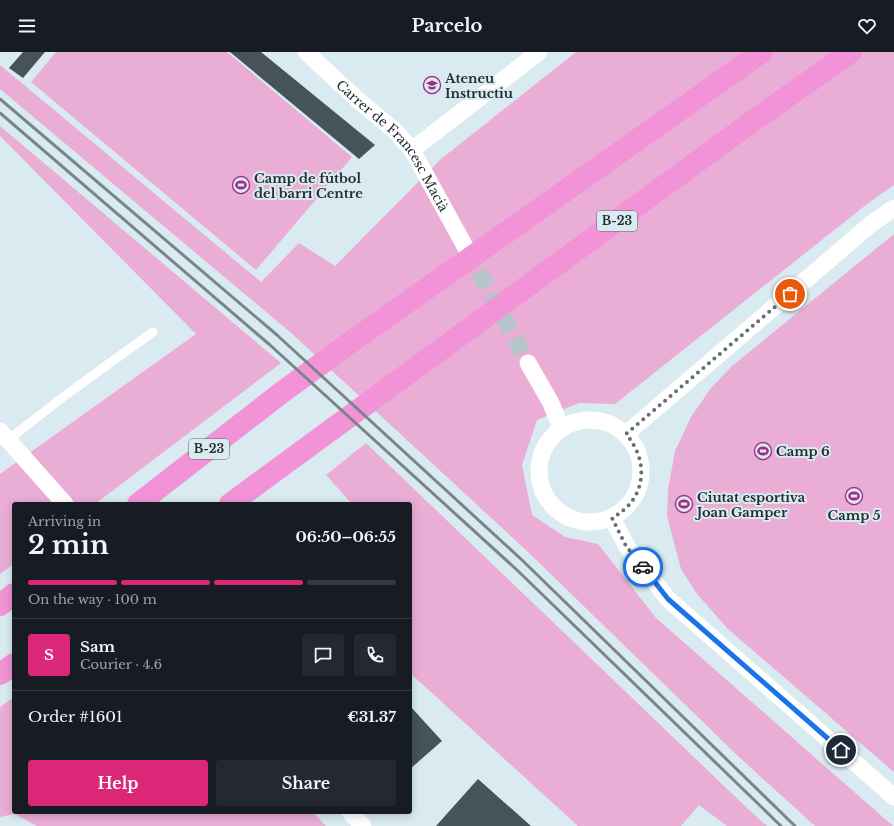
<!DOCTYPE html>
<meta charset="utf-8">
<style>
:root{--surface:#171b24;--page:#242831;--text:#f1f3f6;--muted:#9ea1a6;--line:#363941;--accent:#db2777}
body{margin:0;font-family:"Libre Baskerville",serif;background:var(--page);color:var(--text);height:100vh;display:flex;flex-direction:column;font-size:15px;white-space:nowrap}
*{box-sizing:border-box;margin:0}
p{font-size:13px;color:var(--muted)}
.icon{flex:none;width:22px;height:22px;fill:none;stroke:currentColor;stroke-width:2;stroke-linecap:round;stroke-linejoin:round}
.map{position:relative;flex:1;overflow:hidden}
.drawer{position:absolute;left:12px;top:450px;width:400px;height:312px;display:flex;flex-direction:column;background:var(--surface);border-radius:4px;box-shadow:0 2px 10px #0003}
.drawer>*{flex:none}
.pin{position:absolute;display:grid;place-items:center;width:34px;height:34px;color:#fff;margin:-17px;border:2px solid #fff;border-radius:50%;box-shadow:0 1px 4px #0007}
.courier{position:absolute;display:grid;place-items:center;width:40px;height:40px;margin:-20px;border:3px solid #1a73e8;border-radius:50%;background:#fff;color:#222;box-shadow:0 1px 5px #0007}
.headline em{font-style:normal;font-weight:700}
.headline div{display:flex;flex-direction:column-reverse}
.headline{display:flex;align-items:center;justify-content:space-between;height:68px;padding:0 16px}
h1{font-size:26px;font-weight:700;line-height:30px}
.bar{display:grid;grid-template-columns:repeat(4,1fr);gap:6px 4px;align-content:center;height:48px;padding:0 16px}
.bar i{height:5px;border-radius:3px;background:var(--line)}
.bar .on{background:var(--accent)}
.bar p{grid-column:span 4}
.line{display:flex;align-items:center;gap:10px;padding:0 16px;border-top:1px solid var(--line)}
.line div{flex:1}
.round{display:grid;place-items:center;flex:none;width:42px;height:42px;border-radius:4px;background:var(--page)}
.button{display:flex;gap:8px;margin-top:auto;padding:8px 16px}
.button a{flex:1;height:46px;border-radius:4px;background:var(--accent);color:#fff;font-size:16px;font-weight:700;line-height:46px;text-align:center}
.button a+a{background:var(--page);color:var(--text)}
header{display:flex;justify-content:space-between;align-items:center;height:52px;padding:0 16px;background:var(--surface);font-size:18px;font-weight:700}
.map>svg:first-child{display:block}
.green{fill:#eaadd6}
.building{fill:#465459}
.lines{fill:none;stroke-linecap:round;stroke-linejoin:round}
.street-tunnel{stroke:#b5c5c9;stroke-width:17;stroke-dasharray:17 8;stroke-linecap:butt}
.lane{stroke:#fff;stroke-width:9}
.street{stroke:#fff;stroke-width:17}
.highway{stroke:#f193d6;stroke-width:22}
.rail{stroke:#798589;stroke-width:3}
.done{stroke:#657073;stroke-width:4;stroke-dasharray:0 7.2}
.route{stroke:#1a73e8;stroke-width:5}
.labels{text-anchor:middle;stroke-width:4;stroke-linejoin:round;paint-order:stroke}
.shield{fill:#d9ebf0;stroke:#5c6669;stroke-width:1}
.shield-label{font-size:12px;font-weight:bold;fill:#262d2f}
.poi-label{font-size:13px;font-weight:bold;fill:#262d2f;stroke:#d9ebf0;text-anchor:start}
.street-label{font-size:13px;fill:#262d2f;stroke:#d9ebf0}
</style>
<header><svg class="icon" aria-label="menu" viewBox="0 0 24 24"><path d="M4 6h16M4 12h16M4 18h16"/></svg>Parcelo<svg class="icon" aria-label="heart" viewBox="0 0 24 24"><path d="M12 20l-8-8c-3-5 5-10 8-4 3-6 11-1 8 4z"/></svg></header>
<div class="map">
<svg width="894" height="774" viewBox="0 0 894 774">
<rect width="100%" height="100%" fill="#d9ebf0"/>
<!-- green -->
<g class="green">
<path d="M56 0H227L352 105 256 218 31 30Z"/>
<path d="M576 0H894V133L871 149 615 352 579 351 537 368 522 413 532 463 565 485 598 492 656 566 893 774H815L739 705 528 500 290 280 0 37V13L261 230 299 191 335 214 441 107Z"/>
<path d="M0 74 281 311 95 452H14V512L0 522V422L196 282 0 84Z"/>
<path d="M894 182V720L727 576 697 542 681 517 667 464 668 438 675 399 691 365 711 336 732 314Z"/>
<path d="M366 391 747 756 767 774H727L699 753 681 774H578L410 621V525L411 523 410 521V452H352L326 423Z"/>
<path d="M14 645V760H313L326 774H37L15 762 0 765V655Z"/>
</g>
<!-- building -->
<g class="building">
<path d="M23 0H45L23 26 9 16Z"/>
<path d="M230 0H261L375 93 359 107Z"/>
<path d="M410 654 442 689 410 717Z"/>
<path d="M478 727 531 774H436Z"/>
</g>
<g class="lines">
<!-- street-tunnel -->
<path class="street-tunnel" d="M467 198 528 311"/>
<!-- lane -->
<path class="lane" d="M8 388 67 342 153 280"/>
<!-- street -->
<g class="street">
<path id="s1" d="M306 0 359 49 394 78 412 98 467 198"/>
<path d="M412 98 539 0"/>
<path d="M528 311 551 351 561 376"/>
<circle cx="590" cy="419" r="51"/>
<path d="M0 379 65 452"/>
<path d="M626 382 871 172 894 156"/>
<path d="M612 466 626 493 668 547 894 745"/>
<path d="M350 760 363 774"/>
</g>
<!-- highway -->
<g class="highway">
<path d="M138 452 281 341 351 290 762 0"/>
<path d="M230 452 750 71 851 0"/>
<path d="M0 553 14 542"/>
<path d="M0 622 14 612"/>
</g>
<!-- rail -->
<g class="rail">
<path d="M0 47 277 283 522 508 795 774"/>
<path d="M0 61 270 293 517 518 781 774"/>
</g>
</g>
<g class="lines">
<!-- done -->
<path class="done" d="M643 515 626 494 612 466C646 448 650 410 626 382L790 242"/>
<!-- route -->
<path class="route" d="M643 515 668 547 841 698"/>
</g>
<!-- icons -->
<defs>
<g id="school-ring" transform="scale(0.9)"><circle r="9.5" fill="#d9ebf0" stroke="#a12c86" stroke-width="1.5"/><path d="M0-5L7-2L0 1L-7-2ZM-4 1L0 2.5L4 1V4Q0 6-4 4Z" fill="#a12c86"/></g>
<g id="stadium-ring" transform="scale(0.9)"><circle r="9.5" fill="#d9ebf0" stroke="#a12c86" stroke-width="1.5"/><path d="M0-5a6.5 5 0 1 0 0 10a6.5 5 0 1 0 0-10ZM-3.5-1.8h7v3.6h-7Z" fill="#a12c86"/></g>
</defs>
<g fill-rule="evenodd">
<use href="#school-ring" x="432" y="33"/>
<use href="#stadium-ring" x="241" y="133"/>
<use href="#stadium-ring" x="763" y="399"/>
<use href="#stadium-ring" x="854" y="444"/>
<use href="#stadium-ring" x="684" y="452"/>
</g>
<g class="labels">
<!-- shield labels -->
<g class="shield">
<rect x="597" y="159" width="40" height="20" rx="3"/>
<rect x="189" y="387" width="40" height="20" rx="3"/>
</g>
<g class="shield-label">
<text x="617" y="173">B-23</text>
<text x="209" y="401">B-23</text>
</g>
<!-- poi labels -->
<g class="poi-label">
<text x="445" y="31">Ateneu<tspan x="445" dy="15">Instructiu</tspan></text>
<text x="254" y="131">Camp de fútbol<tspan x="254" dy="15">del barri Centre</tspan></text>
<text x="776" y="404">Camp 6</text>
<text x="697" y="450">Ciutat esportiva<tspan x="697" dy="15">Joan Gamper</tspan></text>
<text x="854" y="468" text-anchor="middle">Camp 5</text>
</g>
<!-- street labels -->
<g class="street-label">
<text dy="5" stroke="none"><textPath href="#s1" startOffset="129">Carrer de Francesc Macià</textPath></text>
</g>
</g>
</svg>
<div class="pin" style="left:790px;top:242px;background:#ea580c"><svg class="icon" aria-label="bag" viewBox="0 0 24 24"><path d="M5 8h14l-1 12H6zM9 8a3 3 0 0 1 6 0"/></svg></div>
<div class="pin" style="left:841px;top:698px;background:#1f2937"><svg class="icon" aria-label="home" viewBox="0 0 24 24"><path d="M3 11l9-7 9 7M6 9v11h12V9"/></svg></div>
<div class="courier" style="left:643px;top:515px"><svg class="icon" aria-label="car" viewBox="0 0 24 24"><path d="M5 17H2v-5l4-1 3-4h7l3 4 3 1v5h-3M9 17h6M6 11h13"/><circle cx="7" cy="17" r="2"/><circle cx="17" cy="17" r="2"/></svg></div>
<section class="drawer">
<div class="headline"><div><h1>2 min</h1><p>Arriving in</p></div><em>06:50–06:55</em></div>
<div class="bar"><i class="on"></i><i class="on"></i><i class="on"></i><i></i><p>On the way · 100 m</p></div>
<div class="line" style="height:72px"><b class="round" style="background:var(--accent);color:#fff">S</b><div><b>Sam</b><p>Courier · 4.6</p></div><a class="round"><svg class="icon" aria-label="chat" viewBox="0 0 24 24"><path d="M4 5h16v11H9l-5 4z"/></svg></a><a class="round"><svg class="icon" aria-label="phone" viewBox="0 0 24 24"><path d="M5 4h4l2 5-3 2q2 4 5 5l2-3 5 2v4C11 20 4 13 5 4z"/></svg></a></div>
<div class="line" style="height:52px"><div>Order #1601</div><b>€31.37</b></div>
<div class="button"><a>Help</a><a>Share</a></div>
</section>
</div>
